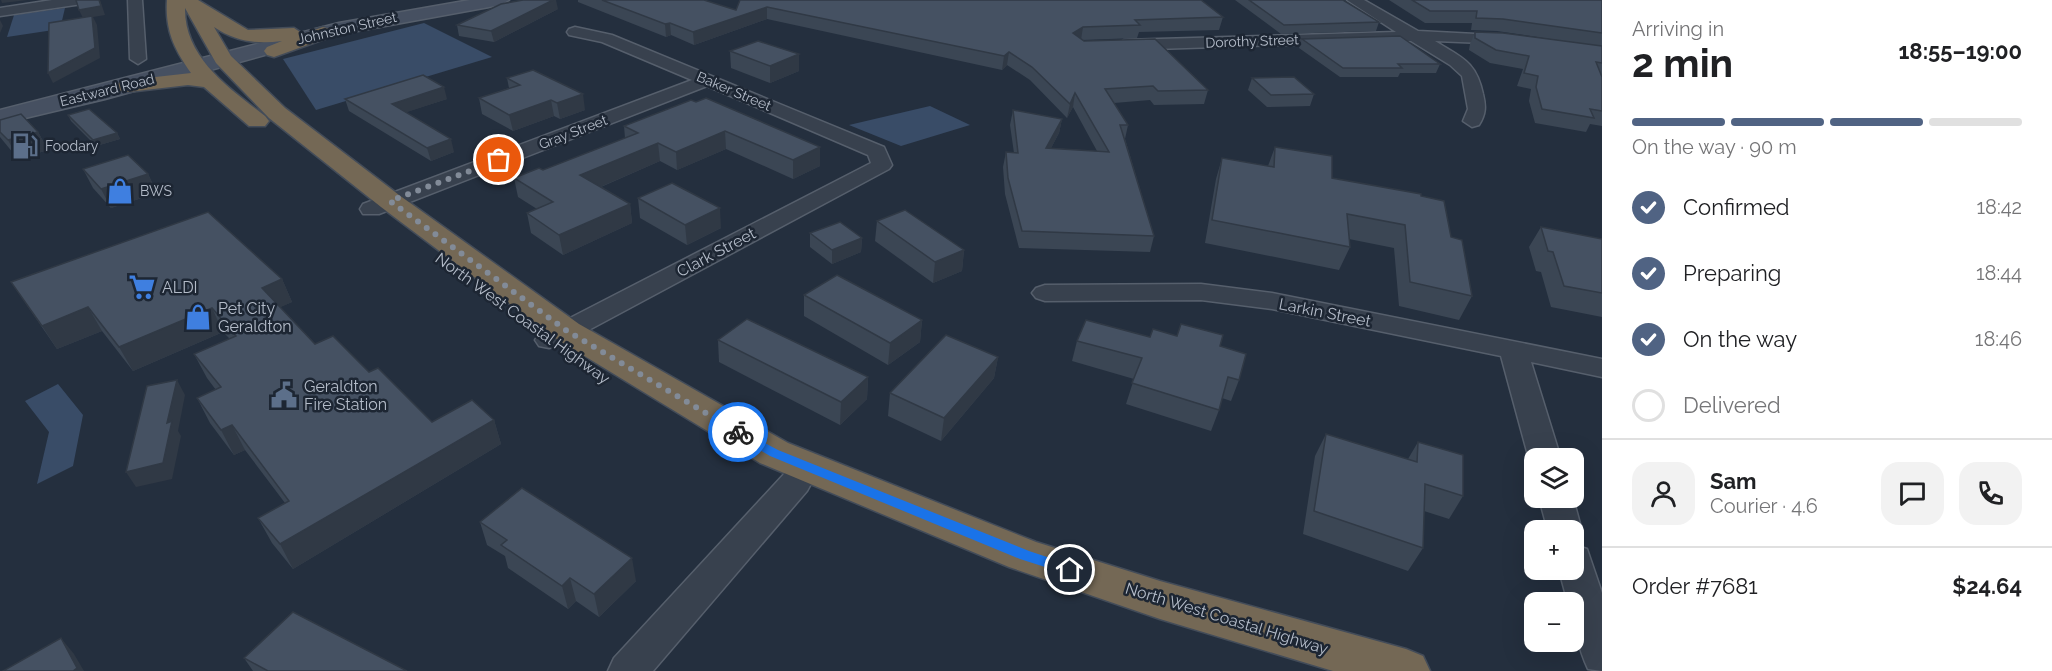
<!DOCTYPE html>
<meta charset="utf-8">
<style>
:root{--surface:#fff;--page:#f2f2f2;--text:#202124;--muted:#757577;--line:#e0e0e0;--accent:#506383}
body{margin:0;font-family:Raleway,sans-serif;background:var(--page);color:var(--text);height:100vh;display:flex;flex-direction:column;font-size:22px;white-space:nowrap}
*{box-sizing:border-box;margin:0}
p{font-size:20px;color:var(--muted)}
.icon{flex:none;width:33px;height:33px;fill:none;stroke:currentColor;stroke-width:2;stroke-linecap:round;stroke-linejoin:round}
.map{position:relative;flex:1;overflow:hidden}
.details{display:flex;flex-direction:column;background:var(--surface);width:450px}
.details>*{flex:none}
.buttons{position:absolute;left:1524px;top:448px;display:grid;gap:12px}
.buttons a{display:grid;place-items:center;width:60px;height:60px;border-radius:12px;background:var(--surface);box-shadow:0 6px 24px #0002;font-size:30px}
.pin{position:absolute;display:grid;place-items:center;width:51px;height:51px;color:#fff;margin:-26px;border:3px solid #fff;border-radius:50%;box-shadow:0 2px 6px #0007}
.courier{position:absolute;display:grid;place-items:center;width:60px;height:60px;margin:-30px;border:4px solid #1a73e8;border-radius:50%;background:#fff;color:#222;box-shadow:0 2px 8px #0007}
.head em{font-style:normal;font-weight:700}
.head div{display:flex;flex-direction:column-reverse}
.head{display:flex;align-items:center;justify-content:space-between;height:102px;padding:0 30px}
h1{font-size:39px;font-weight:700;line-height:45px}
.bar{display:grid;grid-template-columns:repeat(4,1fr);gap:9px 6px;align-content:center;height:72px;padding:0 30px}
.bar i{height:8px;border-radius:4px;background:var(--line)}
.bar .current{background:var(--accent)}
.bar p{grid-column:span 4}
.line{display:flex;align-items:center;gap:15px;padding:0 30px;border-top:2px solid var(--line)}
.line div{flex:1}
.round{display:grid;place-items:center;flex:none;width:63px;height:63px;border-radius:18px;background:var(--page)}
ol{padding:0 30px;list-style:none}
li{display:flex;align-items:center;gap:18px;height:66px}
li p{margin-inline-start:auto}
li .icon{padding:6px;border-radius:50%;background:var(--accent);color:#fff;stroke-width:4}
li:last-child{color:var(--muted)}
li i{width:33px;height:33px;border:3px solid var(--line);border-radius:50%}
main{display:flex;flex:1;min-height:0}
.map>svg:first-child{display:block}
.water{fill:#394c67}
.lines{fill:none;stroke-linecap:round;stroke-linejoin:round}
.street-casing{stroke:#565f6c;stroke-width:3}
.secondary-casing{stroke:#565f6c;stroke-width:3}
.highway-casing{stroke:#434c59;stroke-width:3}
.street{fill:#38414e;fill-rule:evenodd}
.secondary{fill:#465061;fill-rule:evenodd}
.highway{fill:#746855;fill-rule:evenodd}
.wall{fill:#3b4654}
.shaded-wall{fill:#303945}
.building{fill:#455162;stroke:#303945;stroke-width:1.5}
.route{fill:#1a73e8}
.done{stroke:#828b98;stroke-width:6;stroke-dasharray:0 10.8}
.labels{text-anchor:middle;stroke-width:5;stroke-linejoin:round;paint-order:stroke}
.far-street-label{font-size:14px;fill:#b4bcc9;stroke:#1d2633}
.far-poi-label{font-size:14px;fill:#b4bcc9;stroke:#1d2633;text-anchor:start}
.street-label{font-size:16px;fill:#b4bcc9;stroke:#1d2633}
.poi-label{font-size:16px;fill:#b4bcc9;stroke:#1d2633;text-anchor:start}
</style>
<main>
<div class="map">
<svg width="1602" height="671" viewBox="0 0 1602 671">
<rect width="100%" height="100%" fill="#242f3e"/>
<!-- water -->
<g class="water">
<path d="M65 8 60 29 7 37 14 15Z"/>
<path d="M424 23 492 57 316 110 283 59Z"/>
<path d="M930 106 970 125 901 146 849 125Z"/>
<path d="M58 384 83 415 73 466 37 484 49 432 25 401Z"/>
</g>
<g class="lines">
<!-- street casing -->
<g class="street-casing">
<g id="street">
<path d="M52 0H89L82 4 0 16V8Z"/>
<path d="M128 0H142L146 59 138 64 130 59Z"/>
<path d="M1347 0H1364L1418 31 1514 36 1516 39 1508 44 1435 41C1462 58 1476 61 1483 94 1486 106 1486 114 1479 125L1472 127 1463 121 1468 109 1462 76 1450 65 1411 41 1124 50 1116 45 1124 40 1396 32Z"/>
<path d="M575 27 612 35 884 147 892 165 889 169 559 346 549 348 539 346 535 340 539 334 871 163 868 155 707 86 379 214H363L360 209 363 204 692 80 602 42 569 35 567 32 569 29Z"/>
<path d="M1201 284 1272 293 1602 359V377L1531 362 1561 459H1534V467L1529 459 1501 356 1272 309 1201 300 1045 301 1036 298 1032 293 1036 288 1045 285Z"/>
<path d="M796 470 807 473 812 482 807 491 653 671H608L614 658 785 473Z"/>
<path d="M1539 498H1573L1582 531 1577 540 1574 542V531H1548Z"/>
<path d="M1574 545 1587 549 1602 593V671L1588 669C1578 648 1574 626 1574 603H1568L1559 570H1574Z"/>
</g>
</g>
<!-- secondary casing -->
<g class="secondary-casing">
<path id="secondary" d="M470 0H509L500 5 341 34 105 99 0 124V110L339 23Z"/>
</g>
<!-- highway casing -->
<g class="highway-casing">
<path id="highway" d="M167 0H198L248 30 294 28 303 34 323 27 330 29 333 33 330 37 274 57 267 55 264 51 267 47 282 41C257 44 236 42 214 27L231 56 285 108 399 195 579 324 788 443 1036 542 1160 581 1406 649 1423 656 1430 671H1333L1160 619 1009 567 760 463 555 338 381 207 269 118 216 63 185 8C184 58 230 89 265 116L269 121 265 126H249L204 87 188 85 128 92 120 91 117 86 120 81 191 73C174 49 165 30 167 0Z"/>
</g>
<!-- street -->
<use href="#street" class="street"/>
<!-- secondary -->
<use href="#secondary" class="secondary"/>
<!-- highway -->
<use href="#highway" class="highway"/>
</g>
<!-- wall -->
<g class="wall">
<path d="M578 0H704L736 10 740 0 1223 17 1219 30 1139 32 1137 38 1082 40 1208 90 1204 104 1154 105 1150 100 1114 103 1128 125 1125 139 1154 236 1150 252 1019 248 1005 194 1003 167 1006 152 1014 153 1010 125 1013 110 1062 119 1059 133 1051 148 1097 151 1073 107 1067 118 1030 80 1007 65 1002 70 767 19 694 45 671 35 666 37 578 2Z"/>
<path d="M1235 0H1343L1379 22 1376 31 1281 34Z"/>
<path d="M1389 0H1602V126L1590 124 1586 132 1535 123 1529 101 1531 89 1517 86 1523 69 1490 63 1469 50 1470 44 1475 32 1557 40 1497 31 1471 30 1472 23H1425Z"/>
<path d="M558 9 494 42 459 36 457 25Z"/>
<path d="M1302 39 1440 64 1436 73H1400L1398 77H1340L1299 48Z"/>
<path d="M730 51 799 54V71L770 83 731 68Z"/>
<path d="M507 78 585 110 560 119 554 116 513 131 482 114 479 98 509 88Z"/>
<path d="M1252 78 1314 94 1310 106 1267 107 1248 90Z"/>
<path d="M345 99H447L406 112 454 152 431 161 349 111Z"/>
<path d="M691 100 820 166 793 179 726 149 677 170 660 161 601 187 630 204 632 223 563 255 531 233 527 213 537 209 518 197 514 178 543 170 625 138 624 126Z"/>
<path d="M68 115 117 133 120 139 96 146 71 121Z"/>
<path d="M0 120 38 132 48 150 18 159 0 137Z"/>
<path d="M1275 147 1332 178 1421 196 1451 237 1472 296 1459 320 1399 306 1394 248 1349 239 1350 247 1339 270 1205 243 1216 179 1222 158 1268 166Z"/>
<path d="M83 169 148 174 157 193 111 208 93 188Z"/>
<path d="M638 198 721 228 687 245 640 218Z"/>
<path d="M877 221 964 250 962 271 933 283 875 241Z"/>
<path d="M1541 227 1602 239V317L1551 307 1541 272 1536 271 1529 247Z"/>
<path d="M810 233 862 238 861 252 832 264 810 247Z"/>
<path d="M282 279 292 302 280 307 315 344 369 372 432 422 494 420 501 444 293 569 272 543 258 518 285 503 245 450 234 455 210 423 197 398 216 390 207 378 194 354 230 339 223 332 133 371 102 331 57 349 11 282Z"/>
<path d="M804 295 922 320 920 342 888 365 804 316Z"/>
<path d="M1177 336 1220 346 1239 380 1231 401 1222 398 1219 410 1211 431 1126 404 1134 379 1072 361 1077 341Z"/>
<path d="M718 340 868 377 867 399 840 425 719 362Z"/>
<path d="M998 357 994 378 941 441 888 416 890 393Z"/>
<path d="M1326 434 1408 459 1418 442 1463 496 1449 519 1424 511 1423 548 1408 571 1303 534 1315 456Z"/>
<path d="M480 522 636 581 599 617 576 601 568 609 508 568 505 556 487 545Z"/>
<path d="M244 658 407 671H253Z"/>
</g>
<!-- shaded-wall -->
<g class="shaded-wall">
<path d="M1 0H28L2 3Z"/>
<path d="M99 0H100L105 15 93 17 97 25 100 58 53 83 48 73 83 18 79 10Z"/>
<path d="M553 0H556L558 9 494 42 491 31Z"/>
<path d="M767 7V19L694 45 693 32Z"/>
<path d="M0 20 3 26 0 33Z"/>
<path d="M670 23 671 35 666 37 665 24Z"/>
<path d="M1083 27 1081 40 1073 33Z"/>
<path d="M1009 52 1007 65 1002 70 1004 56Z"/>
<path d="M799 54V71L770 83V66Z"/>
<path d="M444 87 447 99 395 116 392 104Z"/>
<path d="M1075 93 1073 107 1067 118 1070 104Z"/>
<path d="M583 94 585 110 560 119 557 103Z"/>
<path d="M551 100 554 116 513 131 509 115Z"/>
<path d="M1062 119 1059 133 1043 163 1046 148Z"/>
<path d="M725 131 726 149 677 170 676 152Z"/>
<path d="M38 132 48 150 18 159 8 140Z"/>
<path d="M117 133 120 139 96 146 93 140Z"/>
<path d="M451 139 454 152 431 161 427 148Z"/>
<path d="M658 143 660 161 584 194 580 175Z"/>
<path d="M820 147V166L793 179V160Z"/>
<path d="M148 174 157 193 111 208 101 189Z"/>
<path d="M630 204 632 223 563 255 559 235Z"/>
<path d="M720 208 721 228 687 245 685 225Z"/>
<path d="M862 238 861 252 832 264V250Z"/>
<path d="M964 250 962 271 933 283 935 262Z"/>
<path d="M282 279 292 302 272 311 262 288Z"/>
<path d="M88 307 102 331 57 349 42 326Z"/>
<path d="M212 308 223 332 133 371 119 347Z"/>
<path d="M922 320 920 342 888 365 890 343Z"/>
<path d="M998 357 994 378 941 441 944 418Z"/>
<path d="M868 377 867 399 840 425 841 402Z"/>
<path d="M177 380 185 395 178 431 181 436 172 479 136 487 126 472 167 423Z"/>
<path d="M494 420 501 444 293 569 280 544Z"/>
<path d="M232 425 245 450 234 455 221 430Z"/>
<path d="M632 558 636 581 599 617 594 594Z"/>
<path d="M570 578 576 601 568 609 562 586Z"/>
<path d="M61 638 74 654 84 671H73Z"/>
</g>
<!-- building -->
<g class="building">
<path d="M76 0H99L101 6 79 10Z"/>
<path d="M523 0H553L491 31 457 25 501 4Z"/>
<path d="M602 0H704L736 10 740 0H1201L1223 17 1135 20 1140 25 1083 27 1073 33 1084 41 1155 39 1208 90 1158 91 1153 86 1105 89 1128 125H1120L1154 236 1022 231 1008 178 1006 152 1018 153 1013 110 1062 119 1046 148 1109 152 1075 93 1070 104 1032 67 1009 52 1004 56 767 7 693 32 670 23 665 24Z"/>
<path d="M1249 0H1343L1379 22 1284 25Z"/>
<path d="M1412 0H1602V33L1503 19 1476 18 1477 11H1430Z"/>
<path d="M92 16 95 48 48 73 49 23Z"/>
<path d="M1475 32 1503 33 1602 46V63L1596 62 1602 77V111L1590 109 1594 118 1542 109 1536 87 1538 76 1524 73 1529 56 1496 50 1475 38Z"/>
<path d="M1400 36 1440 64H1398L1402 68H1343L1302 39Z"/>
<path d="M758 41 799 54 770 66 730 51Z"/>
<path d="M533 70 583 94 557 103 551 100 509 115 479 98 520 85 507 78Z"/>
<path d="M423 75 444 87 392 104 451 139 427 148 345 99Z"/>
<path d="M1294 77 1314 94 1271 95 1252 78Z"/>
<path d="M706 98 820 147 793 160 725 131 676 152 658 143 580 175 630 204 559 235 527 213 553 202 514 178 539 168 543 170 638 133 624 126 691 100 696 102Z"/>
<path d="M89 109 117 133 93 140 68 115Z"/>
<path d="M21 114 38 132 8 140 0 132V120Z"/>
<path d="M1275 147 1332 156V178L1421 194V196L1444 201 1451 237 1462 240 1472 296 1410 282 1405 225 1347 214 1350 247 1212 220 1222 158 1274 167Z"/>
<path d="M128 155 148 174 101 189 83 169Z"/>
<path d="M672 183 720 208 685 225 638 198Z"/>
<path d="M905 210 964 250 935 262 877 221Z"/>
<path d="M208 212 282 279 262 288 315 344 333 336 369 372 378 368 432 422 472 400 494 420 280 544 258 518 289 501 232 425 221 430 197 398 221 387 194 354 236 336 212 308 119 347 88 307 42 326 11 282Z"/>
<path d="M840 222 862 238 832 250 810 233Z"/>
<path d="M1541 227 1602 239V293L1564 286 1553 252 1548 251Z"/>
<path d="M837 275 922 320 890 343 804 295Z"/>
<path d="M747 319 868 377 841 402 718 340Z"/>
<path d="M1086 320 1150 337 1153 329 1177 336 1181 324 1223 335 1220 346 1246 354 1239 380 1228 377 1219 410 1132 383 1142 358 1077 341Z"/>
<path d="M946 335 998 357 944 418 890 393Z"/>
<path d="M177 380 167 423 172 421 163 463 126 472 147 386Z"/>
<path d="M1326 434 1417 462 1418 442 1463 455V496L1425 484 1423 548 1314 511Z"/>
<path d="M522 488 632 558 594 594 570 578 562 586 501 545 507 540 480 522Z"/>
<path d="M293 612 407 671H268L244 658Z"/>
<path d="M61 638 77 668 73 671H3Z"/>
</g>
<!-- route -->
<path class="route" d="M738 429 778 450 1029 551 1074 566 1076 570 1070 575 1020 559 770 456 734 435 732 432Z"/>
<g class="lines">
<!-- done -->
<path class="done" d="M499 160 390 201 567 331 738 432"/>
</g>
<!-- icons -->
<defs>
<g id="fuel-bare" transform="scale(2.07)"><path d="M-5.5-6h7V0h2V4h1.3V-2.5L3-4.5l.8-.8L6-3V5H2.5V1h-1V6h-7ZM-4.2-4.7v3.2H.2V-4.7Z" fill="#5c6f8a" stroke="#1d2633" stroke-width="2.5" paint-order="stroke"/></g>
<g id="shop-bare" transform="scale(2.07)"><path d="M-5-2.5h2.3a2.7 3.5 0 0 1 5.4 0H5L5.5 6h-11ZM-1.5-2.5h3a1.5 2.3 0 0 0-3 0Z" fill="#3f7fe0" stroke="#1d2633" stroke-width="2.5" paint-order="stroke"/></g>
<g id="supermarket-bare" transform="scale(2.07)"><path d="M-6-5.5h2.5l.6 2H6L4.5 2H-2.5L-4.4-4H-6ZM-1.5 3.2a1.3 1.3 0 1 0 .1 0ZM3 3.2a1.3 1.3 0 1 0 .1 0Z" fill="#3f7fe0" stroke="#1d2633" stroke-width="2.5" paint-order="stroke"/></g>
<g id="civic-bare" transform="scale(2.07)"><path d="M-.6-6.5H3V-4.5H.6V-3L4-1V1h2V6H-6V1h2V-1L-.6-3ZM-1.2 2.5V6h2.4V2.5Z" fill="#5c6f8a" stroke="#1d2633" stroke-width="2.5" paint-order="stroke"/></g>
</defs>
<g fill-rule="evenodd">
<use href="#fuel-bare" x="25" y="146"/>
<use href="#shop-bare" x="120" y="191"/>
<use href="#supermarket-bare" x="142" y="287"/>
<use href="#shop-bare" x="198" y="317"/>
<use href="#civic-bare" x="284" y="395"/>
</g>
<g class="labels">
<!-- far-street labels -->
<g class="far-street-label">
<text transform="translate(347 28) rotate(-13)" y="5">Johnston Street</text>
<text transform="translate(1252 41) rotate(-2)" y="5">Dorothy Street</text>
<text transform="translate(107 90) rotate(-14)" y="5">Eastward Road</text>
<text transform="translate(734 91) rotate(23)" y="5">Baker Street</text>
<text transform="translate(573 132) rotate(-21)" y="5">Gray Street</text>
</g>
<!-- far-poi labels -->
<g class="far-poi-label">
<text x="45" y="151">Foodary</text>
<text x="140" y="196">BWS</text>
</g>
<!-- street labels -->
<g class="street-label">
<text transform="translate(716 252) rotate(-28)" y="6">Clark Street</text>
<text transform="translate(1325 312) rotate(11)" y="6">Larkin Street</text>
<text transform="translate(523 318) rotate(36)" y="6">North West Coastal Highway</text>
<text transform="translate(1227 618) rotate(17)" y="6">North West Coastal Highway</text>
</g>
<!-- poi labels -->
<g class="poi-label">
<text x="162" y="293">ALDI</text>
<text x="218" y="314">Pet City<tspan x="218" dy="18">Geraldton</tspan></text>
<text x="304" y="392">Geraldton<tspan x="304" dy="18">Fire Station</tspan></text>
</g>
</g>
</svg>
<div class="buttons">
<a><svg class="icon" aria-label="layers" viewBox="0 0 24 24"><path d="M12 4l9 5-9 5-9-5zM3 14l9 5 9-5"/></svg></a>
<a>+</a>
<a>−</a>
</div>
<div class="pin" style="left:499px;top:160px;background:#ea580c"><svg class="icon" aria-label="bag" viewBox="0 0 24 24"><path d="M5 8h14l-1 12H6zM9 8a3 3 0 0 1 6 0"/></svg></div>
<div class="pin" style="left:1070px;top:570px;background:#1f2937"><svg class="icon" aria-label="home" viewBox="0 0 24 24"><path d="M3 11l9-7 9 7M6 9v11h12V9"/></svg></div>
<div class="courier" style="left:738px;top:432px"><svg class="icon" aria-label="bike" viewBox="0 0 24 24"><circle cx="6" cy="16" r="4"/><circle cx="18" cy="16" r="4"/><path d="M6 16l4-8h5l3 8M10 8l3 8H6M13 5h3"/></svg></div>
</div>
<section class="details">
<div class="head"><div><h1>2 min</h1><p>Arriving in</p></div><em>18:55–19:00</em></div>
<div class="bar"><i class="current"></i><i class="current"></i><i class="current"></i><i></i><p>On the way · 90 m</p></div>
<ol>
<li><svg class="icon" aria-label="check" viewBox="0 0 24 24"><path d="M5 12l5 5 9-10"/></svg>Confirmed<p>18:42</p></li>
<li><svg class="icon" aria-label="check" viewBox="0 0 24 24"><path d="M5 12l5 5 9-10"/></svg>Preparing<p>18:44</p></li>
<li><svg class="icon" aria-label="check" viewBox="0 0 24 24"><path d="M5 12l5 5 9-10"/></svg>On the way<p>18:46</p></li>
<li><i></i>Delivered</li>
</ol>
<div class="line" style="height:108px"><a class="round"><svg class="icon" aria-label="person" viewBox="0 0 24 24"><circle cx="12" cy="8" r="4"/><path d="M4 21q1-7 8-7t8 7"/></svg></a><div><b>Sam</b><p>Courier · 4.6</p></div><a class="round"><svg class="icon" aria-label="chat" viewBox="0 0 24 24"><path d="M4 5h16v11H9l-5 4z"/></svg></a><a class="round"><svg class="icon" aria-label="phone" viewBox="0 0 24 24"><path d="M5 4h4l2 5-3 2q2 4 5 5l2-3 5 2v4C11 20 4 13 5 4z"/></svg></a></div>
<div class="line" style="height:78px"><div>Order #7681</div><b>$24.64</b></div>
</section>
</main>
